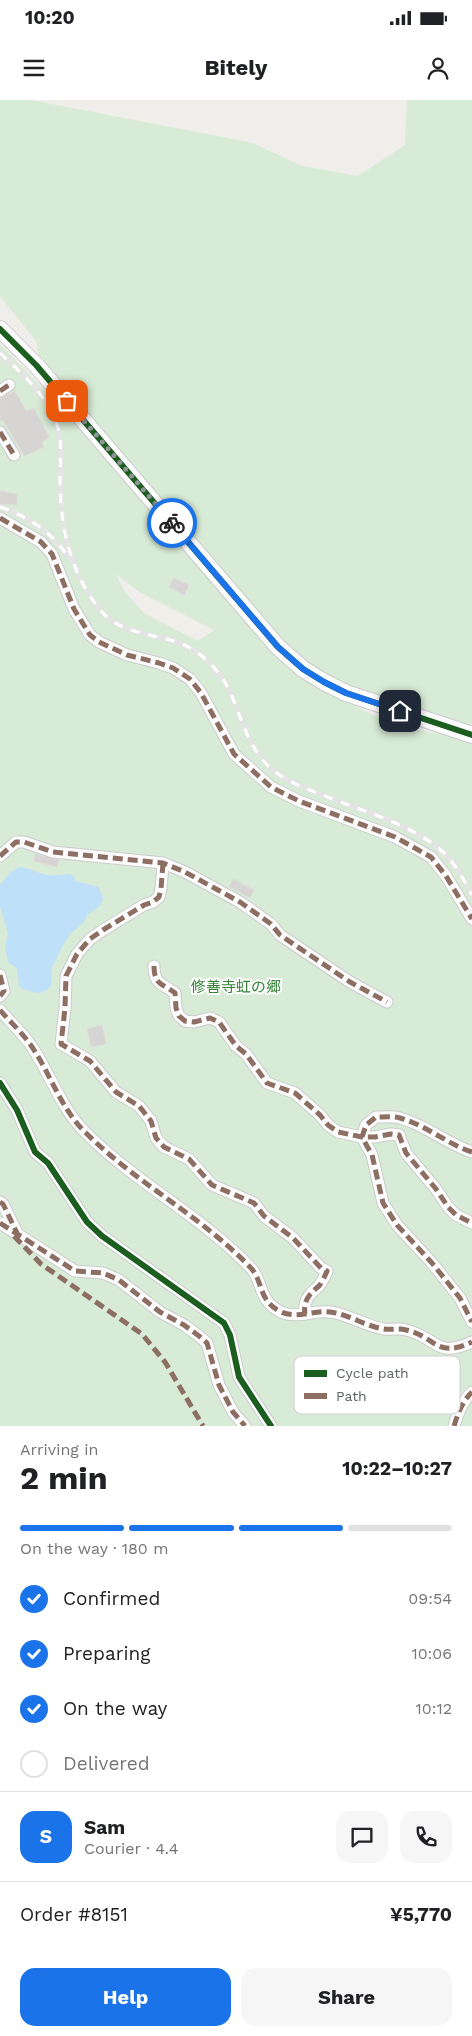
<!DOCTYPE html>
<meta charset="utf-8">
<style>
:root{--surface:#fff;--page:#f6f6f6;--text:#202124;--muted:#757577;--line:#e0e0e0;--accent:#1a73e8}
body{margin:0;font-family:"Work Sans","Noto Sans JP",sans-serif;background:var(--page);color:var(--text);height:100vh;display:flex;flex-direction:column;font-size:19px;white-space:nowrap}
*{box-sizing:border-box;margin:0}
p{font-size:16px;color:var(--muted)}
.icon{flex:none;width:28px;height:28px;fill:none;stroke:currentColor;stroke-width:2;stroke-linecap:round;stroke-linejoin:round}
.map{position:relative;height:1326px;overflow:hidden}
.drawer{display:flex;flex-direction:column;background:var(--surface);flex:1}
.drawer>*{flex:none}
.pin{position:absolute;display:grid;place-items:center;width:42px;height:42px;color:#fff;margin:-21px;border-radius:10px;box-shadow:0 2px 8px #0006}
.courier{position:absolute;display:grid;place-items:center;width:50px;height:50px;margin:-25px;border:4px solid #1a73e8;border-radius:50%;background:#fff;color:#222;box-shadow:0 1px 6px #0007}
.headline em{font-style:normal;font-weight:700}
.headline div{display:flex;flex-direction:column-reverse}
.headline{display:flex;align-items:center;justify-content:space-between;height:85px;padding:0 20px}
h1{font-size:32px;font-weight:700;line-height:38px}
.bar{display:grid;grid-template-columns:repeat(4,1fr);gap:8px 5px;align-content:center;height:60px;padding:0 20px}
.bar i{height:6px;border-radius:4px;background:var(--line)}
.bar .active{background:var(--accent)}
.bar p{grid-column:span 4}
.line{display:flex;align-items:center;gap:12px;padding:0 20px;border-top:1px solid var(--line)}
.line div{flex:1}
.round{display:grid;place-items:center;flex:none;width:52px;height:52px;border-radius:15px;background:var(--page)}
ol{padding:0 20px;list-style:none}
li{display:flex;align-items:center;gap:15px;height:55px}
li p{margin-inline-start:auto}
li .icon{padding:5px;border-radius:50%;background:var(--accent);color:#fff;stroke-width:4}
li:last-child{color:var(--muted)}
li i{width:28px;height:28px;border:2px solid var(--line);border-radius:50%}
.primary-button{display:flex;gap:10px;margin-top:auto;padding:10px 20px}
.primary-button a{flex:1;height:58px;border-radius:15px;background:var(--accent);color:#fff;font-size:20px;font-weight:700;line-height:58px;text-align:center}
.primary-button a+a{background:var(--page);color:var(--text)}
.status{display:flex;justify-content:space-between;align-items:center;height:35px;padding:0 25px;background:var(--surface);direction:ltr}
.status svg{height:14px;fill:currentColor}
header{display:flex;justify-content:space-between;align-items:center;height:65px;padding:0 20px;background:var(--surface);font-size:22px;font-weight:700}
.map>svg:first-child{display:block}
.green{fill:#d8ebd6;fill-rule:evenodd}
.water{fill:#bfe0f9}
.building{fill:#d6d5d3;stroke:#deddd9}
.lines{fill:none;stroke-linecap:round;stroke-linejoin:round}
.street-casing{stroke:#cbcccc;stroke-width:13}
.secondary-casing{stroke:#cacacb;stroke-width:18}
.street{stroke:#fdfcfc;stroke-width:11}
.secondary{stroke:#fdfcfc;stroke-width:16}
.rail-casing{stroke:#e4e4e4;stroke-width:5}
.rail{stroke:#fff;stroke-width:3;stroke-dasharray:9;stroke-linecap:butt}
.quiet{stroke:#8d6e63;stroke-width:5;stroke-dasharray:10 5;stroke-linecap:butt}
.cycleway-casing{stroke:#fff;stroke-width:9}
.cycleway{stroke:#1b5e20;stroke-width:6}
.done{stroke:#919496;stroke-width:5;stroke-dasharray:0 9}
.route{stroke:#1a73e8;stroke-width:6}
.labels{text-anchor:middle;stroke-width:4;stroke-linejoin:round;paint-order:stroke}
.park-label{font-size:15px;fill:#348238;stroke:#fff}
.key{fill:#fff;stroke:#cfd0d2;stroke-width:1}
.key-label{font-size:14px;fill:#5f6368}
</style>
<div class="status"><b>10:20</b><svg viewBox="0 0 49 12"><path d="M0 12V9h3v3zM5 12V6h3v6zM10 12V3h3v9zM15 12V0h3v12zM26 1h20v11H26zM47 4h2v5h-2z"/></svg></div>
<header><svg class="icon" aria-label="menu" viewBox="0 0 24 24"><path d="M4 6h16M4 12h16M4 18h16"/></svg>Bitely<svg class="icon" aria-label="person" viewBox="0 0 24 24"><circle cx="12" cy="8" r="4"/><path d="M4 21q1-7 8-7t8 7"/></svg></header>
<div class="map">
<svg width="472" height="1326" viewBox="0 0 472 1326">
<rect width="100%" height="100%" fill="#efeeea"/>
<!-- green -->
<path class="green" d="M0 0H31L253 43 302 66 358 76 405 45 407 0H472V1326H0V244L47 293 36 241 0 196ZM116 474 139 492 214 530 198 541 144 513 125 492ZM329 583 438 634C404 628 349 612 329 583Z"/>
<!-- water -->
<path class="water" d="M19 767C32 769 33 771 44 774 52 777 61 774 70 774L74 777 75 781 99 787 103 799 100 806 87 815 84 822 70 834 62 847 52 868 51 885 47 890 38 893 22 889 19 885 17 868 8 862 5 847 8 833 0 807V785L11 772Z"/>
<!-- building -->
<g class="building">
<path d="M15 291 26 311 34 308 49 337 42 342 44 347 24 356 3 320 0 321V298Z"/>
<path d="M0 391 17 394V405L0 404Z"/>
<path d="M174 478 189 485 184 495 169 487Z"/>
<path d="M35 754 59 760 57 767 34 761Z"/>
<path d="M233 779 254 790 250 798 229 787Z"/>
<path d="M102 925 106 944 91 947 87 929Z"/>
</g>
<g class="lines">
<!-- street casing -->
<g class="street-casing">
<g id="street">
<path d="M0 291 9 285"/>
<path d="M0 332 14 355"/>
<path d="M0 418 41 442 52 454 74 509 90 535 99 542 127 555 159 563 173 568 190 579 201 593 234 654 271 687 299 701 395 737 431 757 446 776 472 819"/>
<path d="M0 756 16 742H24L53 752 163 763 185 772 240 802 271 824 280 835 350 882 387 902"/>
<path d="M163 763 161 789 159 797 153 802 144 805 103 830 90 839 77 854 66 876 65 908 61 944 90 961 116 992 139 1006 151 1021 156 1038 164 1047 189 1059 212 1085 254 1103 264 1116 293 1138 321 1168 327 1171C325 1176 322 1182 319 1186 309 1194 303 1201 305 1214"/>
<path d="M154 866C154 885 162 883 175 893L176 908 179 916 185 921 194 922 210 918 219 922 236 946 246 954 267 983 295 993 320 1015 328 1025 338 1032 362 1037H375L391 1034 399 1035 406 1053 436 1089 448 1107 456 1115 472 1123"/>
<path d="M0 875 4 891 0 896"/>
<path d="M0 910C11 923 25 935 34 950 52 978 62 1010 86 1033 136 1083 201 1116 250 1167 264 1181 257 1200 281 1212 297 1219 313 1210 330 1212 348 1214 365 1226 384 1229 391 1230 399 1228 406 1230 437 1237 435 1259 472 1242"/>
<path d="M0 983 17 1010 35 1052 48 1063 87 1122 102 1136 224 1223 230 1235 239 1277 271 1326"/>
<path d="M472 1052C447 1044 426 1025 400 1018 393 1016 383 1017 376 1017L366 1025 362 1037 372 1055 383 1103 397 1125 432 1163 460 1198 472 1222"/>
<path d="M0 1102 3 1104 17 1133"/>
<path d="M0 1123 75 1171 103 1173 119 1180 160 1212 184 1225 199 1236 207 1243 219 1285 233 1312 245 1326"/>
<path d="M454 1326C458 1313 462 1302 472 1292"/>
</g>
</g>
<!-- secondary casing -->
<g class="secondary-casing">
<path id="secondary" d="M0 229 36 265 278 547 303 569 324 582 346 593 472 635"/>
</g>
<!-- street -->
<use href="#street" class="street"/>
<!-- secondary -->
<use href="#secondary" class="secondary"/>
<!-- rail casing -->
<g class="rail-casing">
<g id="rail">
<path d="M0 253C22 274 45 293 56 322 63 340 60 362 60 381 60 427 71 476 102 512 127 540 169 531 198 553 210 562 221 574 228 588 242 616 247 649 273 670 287 682 307 689 325 696 362 711 420 727 447 756 457 767 465 782 472 795"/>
<path d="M0 407C29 417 52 432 69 458"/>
</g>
</g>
<!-- rail -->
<use href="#rail" class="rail"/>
<!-- quiet -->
<g class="quiet">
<path d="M0 291 9 285"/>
<path d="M0 332 14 355"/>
<path d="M0 418 41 442 52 454 74 509 90 535 99 542 127 555 159 563 173 568 190 579 201 593 234 654 271 687 299 701 395 737 431 757 446 776 472 819"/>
<path d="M0 756 16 742H24L53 752 163 763 185 772 240 802 271 824 280 835 350 882 387 902"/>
<path d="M163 763 161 789 159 797 153 802 144 805 103 830 90 839 77 854 66 876 65 908 61 944 90 961 116 992 139 1006 151 1021 156 1038 164 1047 189 1059 212 1085 254 1103 264 1116 293 1138 321 1168 327 1171C325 1176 322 1182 319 1186 309 1194 303 1201 305 1214"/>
<path d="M154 866C154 885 162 883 175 893L176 908 179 916 185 921 194 922 210 918 219 922 236 946 246 954 267 983 295 993 320 1015 328 1025 338 1032 362 1037H375L391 1034 399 1035 406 1053 436 1089 448 1107 456 1115 472 1123"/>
<path d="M0 875 4 891 0 896"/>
<path d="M0 910C11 923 25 935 34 950 52 978 62 1010 86 1033 136 1083 201 1116 250 1167 264 1181 257 1200 281 1212 297 1219 313 1210 330 1212 348 1214 365 1226 384 1229 391 1230 399 1228 406 1230 437 1237 435 1259 472 1242"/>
<path d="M472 1052C447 1044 426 1025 400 1018 393 1016 383 1017 376 1017L366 1025 362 1037 372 1055 383 1103 397 1125 432 1163 460 1198 472 1222"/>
<path d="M0 1102 3 1104 17 1133"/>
<path d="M0 1123 75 1171 103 1173 119 1180 160 1212 184 1225 199 1236 207 1243 219 1285 233 1312 245 1326"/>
<path d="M14 1136 41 1164 142 1234 165 1262 203 1326"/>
<path d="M454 1326C458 1313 462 1302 472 1292"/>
</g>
<!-- cycleway casing -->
<g class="cycleway-casing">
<g id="cycleway">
<path d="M0 229 36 265 278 547 303 569 324 582 346 593 472 635"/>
<path d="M0 983 17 1010 35 1052 48 1063 87 1122 102 1136 224 1223 230 1235 239 1277 271 1326"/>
</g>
</g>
<!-- cycleway -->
<use href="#cycleway" class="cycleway"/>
</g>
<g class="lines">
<!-- done -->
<path class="done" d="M67 301 172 423"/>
<!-- route -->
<path class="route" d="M172 423 278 547 303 569 324 582 346 593 400 611"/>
</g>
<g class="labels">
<!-- park labels -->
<g class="park-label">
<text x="236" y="892">修善寺虹の郷</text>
</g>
</g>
<!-- legend -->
<rect x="294" y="1256" width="166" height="58" rx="8" class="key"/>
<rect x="304" y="1270" width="23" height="7" fill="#1b5e20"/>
<rect x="304" y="1293" width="23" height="6" fill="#8d6e63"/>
<g class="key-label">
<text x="336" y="1278">Cycle path</text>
<text x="336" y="1301">Path</text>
</g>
</svg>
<div class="pin" style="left:67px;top:301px;background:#ea580c"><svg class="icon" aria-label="bag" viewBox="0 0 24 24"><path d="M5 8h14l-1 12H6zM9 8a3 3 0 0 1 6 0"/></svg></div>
<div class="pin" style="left:400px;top:611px;background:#1f2937"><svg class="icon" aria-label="home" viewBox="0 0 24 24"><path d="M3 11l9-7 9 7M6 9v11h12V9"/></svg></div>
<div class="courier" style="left:172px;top:423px"><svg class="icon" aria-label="bike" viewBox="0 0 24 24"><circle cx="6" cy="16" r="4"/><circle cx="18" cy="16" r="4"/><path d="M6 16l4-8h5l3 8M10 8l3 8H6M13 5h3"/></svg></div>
</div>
<section class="drawer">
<div class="headline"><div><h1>2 min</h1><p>Arriving in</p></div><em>10:22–10:27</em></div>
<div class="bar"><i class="active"></i><i class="active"></i><i class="active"></i><i></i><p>On the way · 180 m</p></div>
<ol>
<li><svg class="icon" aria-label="check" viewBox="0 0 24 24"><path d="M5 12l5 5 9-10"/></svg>Confirmed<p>09:54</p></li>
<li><svg class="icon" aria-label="check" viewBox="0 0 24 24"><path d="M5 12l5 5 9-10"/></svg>Preparing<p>10:06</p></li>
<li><svg class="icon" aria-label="check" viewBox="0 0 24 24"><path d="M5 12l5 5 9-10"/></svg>On the way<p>10:12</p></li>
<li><i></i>Delivered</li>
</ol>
<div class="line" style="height:90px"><b class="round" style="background:var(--accent);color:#fff">S</b><div><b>Sam</b><p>Courier · 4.4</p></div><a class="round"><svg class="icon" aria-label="chat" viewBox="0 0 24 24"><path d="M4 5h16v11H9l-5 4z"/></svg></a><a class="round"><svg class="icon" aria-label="phone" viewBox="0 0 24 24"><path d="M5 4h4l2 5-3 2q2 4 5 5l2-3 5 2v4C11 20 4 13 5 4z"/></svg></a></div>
<div class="line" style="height:65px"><div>Order #8151</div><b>¥5,770</b></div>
<div class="primary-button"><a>Help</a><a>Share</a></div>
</section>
